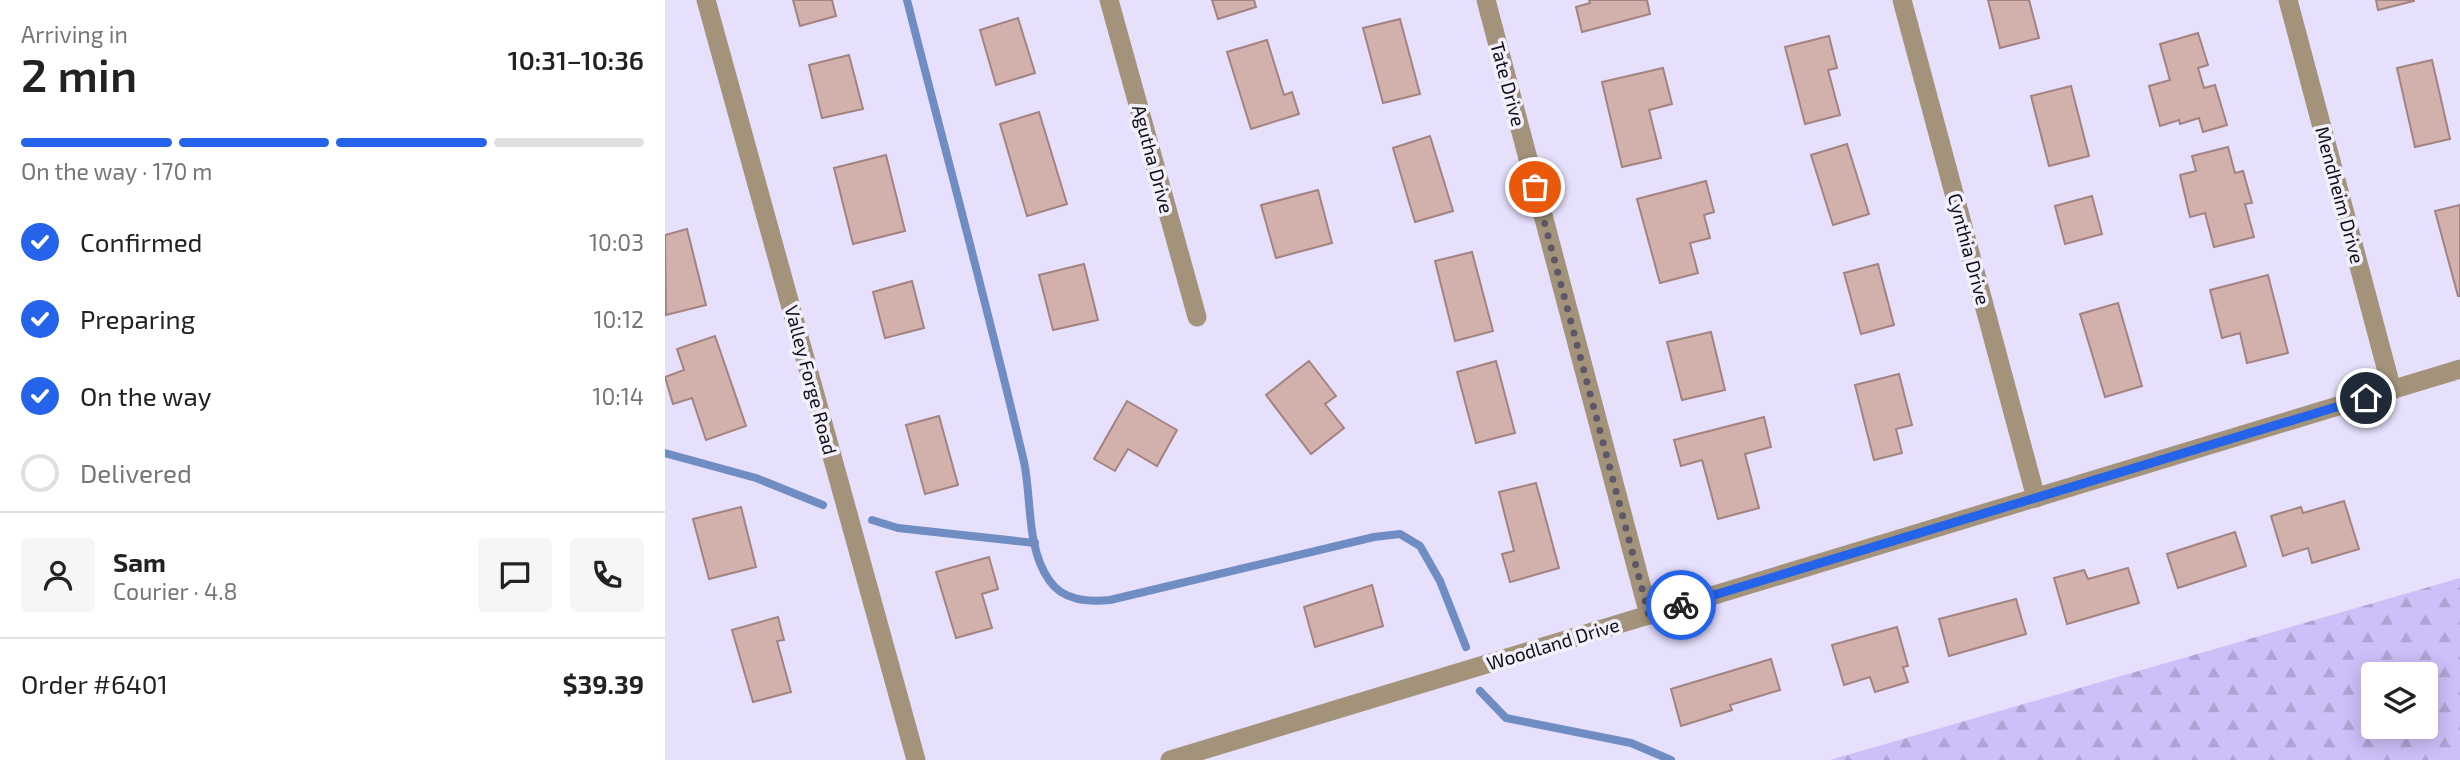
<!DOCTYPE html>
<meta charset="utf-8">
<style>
:root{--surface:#fff;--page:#f6f6f6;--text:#222;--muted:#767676;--line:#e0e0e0;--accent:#2563eb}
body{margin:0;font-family:"Exo 2",sans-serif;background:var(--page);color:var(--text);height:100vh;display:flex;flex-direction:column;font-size:26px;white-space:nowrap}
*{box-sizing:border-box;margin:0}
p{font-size:23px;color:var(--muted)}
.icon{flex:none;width:38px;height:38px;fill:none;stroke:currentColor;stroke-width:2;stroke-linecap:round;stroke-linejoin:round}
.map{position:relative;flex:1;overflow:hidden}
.details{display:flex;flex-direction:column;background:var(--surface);width:665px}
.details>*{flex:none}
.tools{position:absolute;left:1696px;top:662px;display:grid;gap:14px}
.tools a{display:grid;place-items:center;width:77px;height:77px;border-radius:7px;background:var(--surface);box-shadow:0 4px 18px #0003;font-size:35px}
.pin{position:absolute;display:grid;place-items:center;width:60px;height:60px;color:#fff;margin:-30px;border:4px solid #fff;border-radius:50%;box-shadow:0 2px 7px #0007}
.courier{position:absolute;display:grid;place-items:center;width:70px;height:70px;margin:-35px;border:5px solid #2563eb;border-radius:50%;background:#fff;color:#222;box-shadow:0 2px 9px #0007}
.overview em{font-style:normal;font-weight:600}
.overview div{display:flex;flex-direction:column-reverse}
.overview{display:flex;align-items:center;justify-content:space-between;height:119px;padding:0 21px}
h1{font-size:46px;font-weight:600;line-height:52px}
.bar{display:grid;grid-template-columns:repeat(4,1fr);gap:10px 7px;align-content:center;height:84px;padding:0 21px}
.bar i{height:9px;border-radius:5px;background:var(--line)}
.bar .current{background:var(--accent)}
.bar p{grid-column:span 4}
.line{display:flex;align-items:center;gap:18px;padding:0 21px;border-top:2px solid var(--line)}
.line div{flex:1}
.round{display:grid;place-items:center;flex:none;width:74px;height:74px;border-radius:7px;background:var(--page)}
ol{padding:0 21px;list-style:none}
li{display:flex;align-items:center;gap:21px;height:77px}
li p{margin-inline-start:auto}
li .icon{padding:7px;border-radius:50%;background:var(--accent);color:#fff;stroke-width:4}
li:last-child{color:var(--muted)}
li i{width:38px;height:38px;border:4px solid var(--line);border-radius:50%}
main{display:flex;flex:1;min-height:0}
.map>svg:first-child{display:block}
.forest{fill:url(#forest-firs);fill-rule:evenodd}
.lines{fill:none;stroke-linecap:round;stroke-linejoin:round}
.stream{stroke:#6f8cc3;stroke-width:8}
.building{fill:#d2b1ad;stroke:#a2837f;stroke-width:2}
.minor{stroke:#a4937b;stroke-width:19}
.done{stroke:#5c5867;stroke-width:7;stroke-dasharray:0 12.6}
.route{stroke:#2563eb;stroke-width:9}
.labels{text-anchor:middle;stroke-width:7;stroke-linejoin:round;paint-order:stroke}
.street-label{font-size:19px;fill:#110e17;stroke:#f2f0fb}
</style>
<main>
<section class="details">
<div class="overview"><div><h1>2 min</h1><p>Arriving in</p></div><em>10:31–10:36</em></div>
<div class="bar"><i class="current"></i><i class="current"></i><i class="current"></i><i></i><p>On the way · 170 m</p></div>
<ol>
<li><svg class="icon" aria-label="check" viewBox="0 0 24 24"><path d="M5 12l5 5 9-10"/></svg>Confirmed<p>10:03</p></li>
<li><svg class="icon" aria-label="check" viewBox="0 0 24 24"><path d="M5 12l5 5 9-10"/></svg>Preparing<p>10:12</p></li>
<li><svg class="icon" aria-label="check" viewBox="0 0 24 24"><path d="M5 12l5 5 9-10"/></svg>On the way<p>10:14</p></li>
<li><i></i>Delivered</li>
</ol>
<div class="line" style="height:126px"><a class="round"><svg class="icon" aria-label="person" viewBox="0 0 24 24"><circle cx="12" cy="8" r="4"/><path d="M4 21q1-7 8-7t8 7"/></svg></a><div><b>Sam</b><p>Courier · 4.8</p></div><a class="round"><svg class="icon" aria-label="chat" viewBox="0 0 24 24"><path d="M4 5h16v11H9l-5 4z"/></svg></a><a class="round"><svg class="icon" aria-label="phone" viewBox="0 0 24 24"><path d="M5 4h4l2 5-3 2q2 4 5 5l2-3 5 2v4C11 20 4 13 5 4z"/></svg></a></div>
<div class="line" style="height:91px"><div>Order #6401</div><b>$39.39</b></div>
</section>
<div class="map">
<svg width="1795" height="760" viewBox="0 0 1795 760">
<defs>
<pattern id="forest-firs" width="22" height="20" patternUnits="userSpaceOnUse" patternTransform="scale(1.75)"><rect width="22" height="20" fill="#cdbff8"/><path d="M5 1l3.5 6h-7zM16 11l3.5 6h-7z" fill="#afa3d4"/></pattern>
</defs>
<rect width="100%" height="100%" fill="#e6e0fc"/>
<!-- forest -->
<path class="forest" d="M1795 578V760H1165ZM1708 674H1760V726H1708Z"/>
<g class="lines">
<!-- stream -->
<g class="stream">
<path d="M242 0C281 154 323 308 359 462 367 500 361 547 384 580 398 601 423 602 445 600L709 537 735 534 755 546 775 581 801 647"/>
<path d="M0 453 91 478 158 505"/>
<path d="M207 520 233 528 370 543"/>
<path d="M815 691 841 718 966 743 1006 760"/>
</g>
</g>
<!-- building -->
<g class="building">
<path d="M128 0H167L171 16 135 26Z"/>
<path d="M547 0H589L591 7 553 19Z"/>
<path d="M924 0H982L985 14 917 32 911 7 925 3Z"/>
<path d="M1323 0H1364L1374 38 1335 48Z"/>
<path d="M1711 0H1749V1L1713 10Z"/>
<path d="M353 18 370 73 331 85 315 30Z"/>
<path d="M735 19 755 94 718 103 698 28Z"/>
<path d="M1533 33 1543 65 1533 68 1539 88 1550 85 1562 125 1538 132 1534 118 1515 124 1514 120 1495 126 1484 86 1505 80 1495 44Z"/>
<path d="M1164 36 1172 68 1163 70 1175 115 1140 124 1120 47Z"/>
<path d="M602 40 619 95 627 92 634 114 586 129 562 52Z"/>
<path d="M184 55 198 109 157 118 144 65Z"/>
<path d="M1767 60 1785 139 1750 147 1732 68Z"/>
<path d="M998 68 1007 104 984 110 996 158 957 167 937 82Z"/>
<path d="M1406 86 1424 156 1384 166 1366 96Z"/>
<path d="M374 112 402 204 362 216 335 124Z"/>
<path d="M765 136 788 211 750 222 728 148Z"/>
<path d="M1182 144 1204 214 1168 225 1146 155Z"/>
<path d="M1563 147 1570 173 1578 171 1587 203 1580 204 1589 237 1549 247 1540 213 1525 217 1515 175 1531 171 1527 156Z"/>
<path d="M221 155 240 231 188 244 169 168Z"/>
<path d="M1041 181 1049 212 1039 215 1045 238 1025 243 1033 273 995 283 972 199Z"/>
<path d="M653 190 667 243 611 258 596 205Z"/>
<path d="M1427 196 1437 234 1400 244 1390 206Z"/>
<path d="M1795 205V296H1793L1770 211Z"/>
<path d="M22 229 41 305 1 315 0 235Z"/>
<path d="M807 252 828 331 790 341 770 261Z"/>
<path d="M419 264 433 320 388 330 374 275Z"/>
<path d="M1213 264 1229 325 1196 334 1179 273Z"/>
<path d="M1603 275 1623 353 1582 363 1575 333 1557 338 1545 290Z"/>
<path d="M247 281 259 328 220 338 208 292Z"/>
<path d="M1453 303 1477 386 1440 397 1415 314Z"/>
<path d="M1046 332 1060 390 1017 400 1002 342Z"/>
<path d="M50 336 81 426 41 440 27 398 8 404 0 377 19 370 12 349Z"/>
<path d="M644 361 671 396 660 404 679 428 646 454 601 395Z"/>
<path d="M831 361 850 433 811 443 792 372Z"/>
<path d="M1234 374 1247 425 1231 429 1237 453 1209 460 1190 385Z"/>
<path d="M462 401 512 430 492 466 463 449 450 471 429 459Z"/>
<path d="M274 416 293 485 260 494 241 425Z"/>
<path d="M1099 417 1106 447 1080 454 1094 508 1053 519 1037 460 1016 466 1009 440Z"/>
<path d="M871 483 894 568 845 582 837 554 849 551 834 492Z"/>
<path d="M1679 501 1694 549 1647 563 1643 548 1618 556 1606 516 1636 507 1638 513Z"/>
<path d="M76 507 91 567 44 579 28 519Z"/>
<path d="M1570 532 1581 566 1513 588 1502 554Z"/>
<path d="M324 557 333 589 317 594 327 628 291 638 271 572Z"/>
<path d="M1463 568 1474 603 1402 624 1389 578 1419 570 1423 579Z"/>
<path d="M707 585 718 626 650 647 639 607Z"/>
<path d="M1351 599 1361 634 1284 656 1274 619Z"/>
<path d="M113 617 119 640 112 641 126 692 88 702 67 630Z"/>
<path d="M1232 627 1243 666 1238 667 1243 682 1210 692 1205 677 1179 685 1167 645Z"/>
<path d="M1106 659 1115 690 1065 705 1067 710 1016 726 1006 689Z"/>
</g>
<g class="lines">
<!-- minor -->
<g class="minor">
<path d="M41 0 251 760"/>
<path d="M444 0 532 317"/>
<path d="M821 0 984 615"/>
<path d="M1237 0 1371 498"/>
<path d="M1623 0 1727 390"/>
<path d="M505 760 1795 369"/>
</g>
</g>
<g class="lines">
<!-- done -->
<path class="done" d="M870 187 984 615 1016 605"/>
<!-- route -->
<path class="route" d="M1016 605 1701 398"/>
</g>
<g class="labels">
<!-- street labels -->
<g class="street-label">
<text transform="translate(843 84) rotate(75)" y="7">Tate Drive</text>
<text transform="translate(488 159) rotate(75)" y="7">Agutha Drive</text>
<text transform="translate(1675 195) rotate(75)" y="7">Mendheim Drive</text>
<text transform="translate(1304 249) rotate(75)" y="7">Cynthia Drive</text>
<text transform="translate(146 380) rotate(75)" y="7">Valley Forge Road</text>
<text transform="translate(888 644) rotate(-17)" y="7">Woodland Drive</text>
</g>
</g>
</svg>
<div class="tools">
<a><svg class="icon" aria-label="layers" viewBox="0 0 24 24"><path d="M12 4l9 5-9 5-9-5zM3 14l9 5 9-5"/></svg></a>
</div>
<div class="pin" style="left:870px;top:187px;background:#ea580c"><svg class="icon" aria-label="bag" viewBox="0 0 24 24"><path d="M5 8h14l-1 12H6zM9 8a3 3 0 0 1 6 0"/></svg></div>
<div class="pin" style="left:1701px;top:398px;background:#1f2937"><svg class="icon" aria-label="home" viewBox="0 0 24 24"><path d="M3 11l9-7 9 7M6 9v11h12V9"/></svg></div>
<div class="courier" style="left:1016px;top:605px"><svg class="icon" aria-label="bike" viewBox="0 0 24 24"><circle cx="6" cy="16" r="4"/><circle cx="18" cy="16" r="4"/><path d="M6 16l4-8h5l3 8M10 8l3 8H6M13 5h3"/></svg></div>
</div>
</main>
